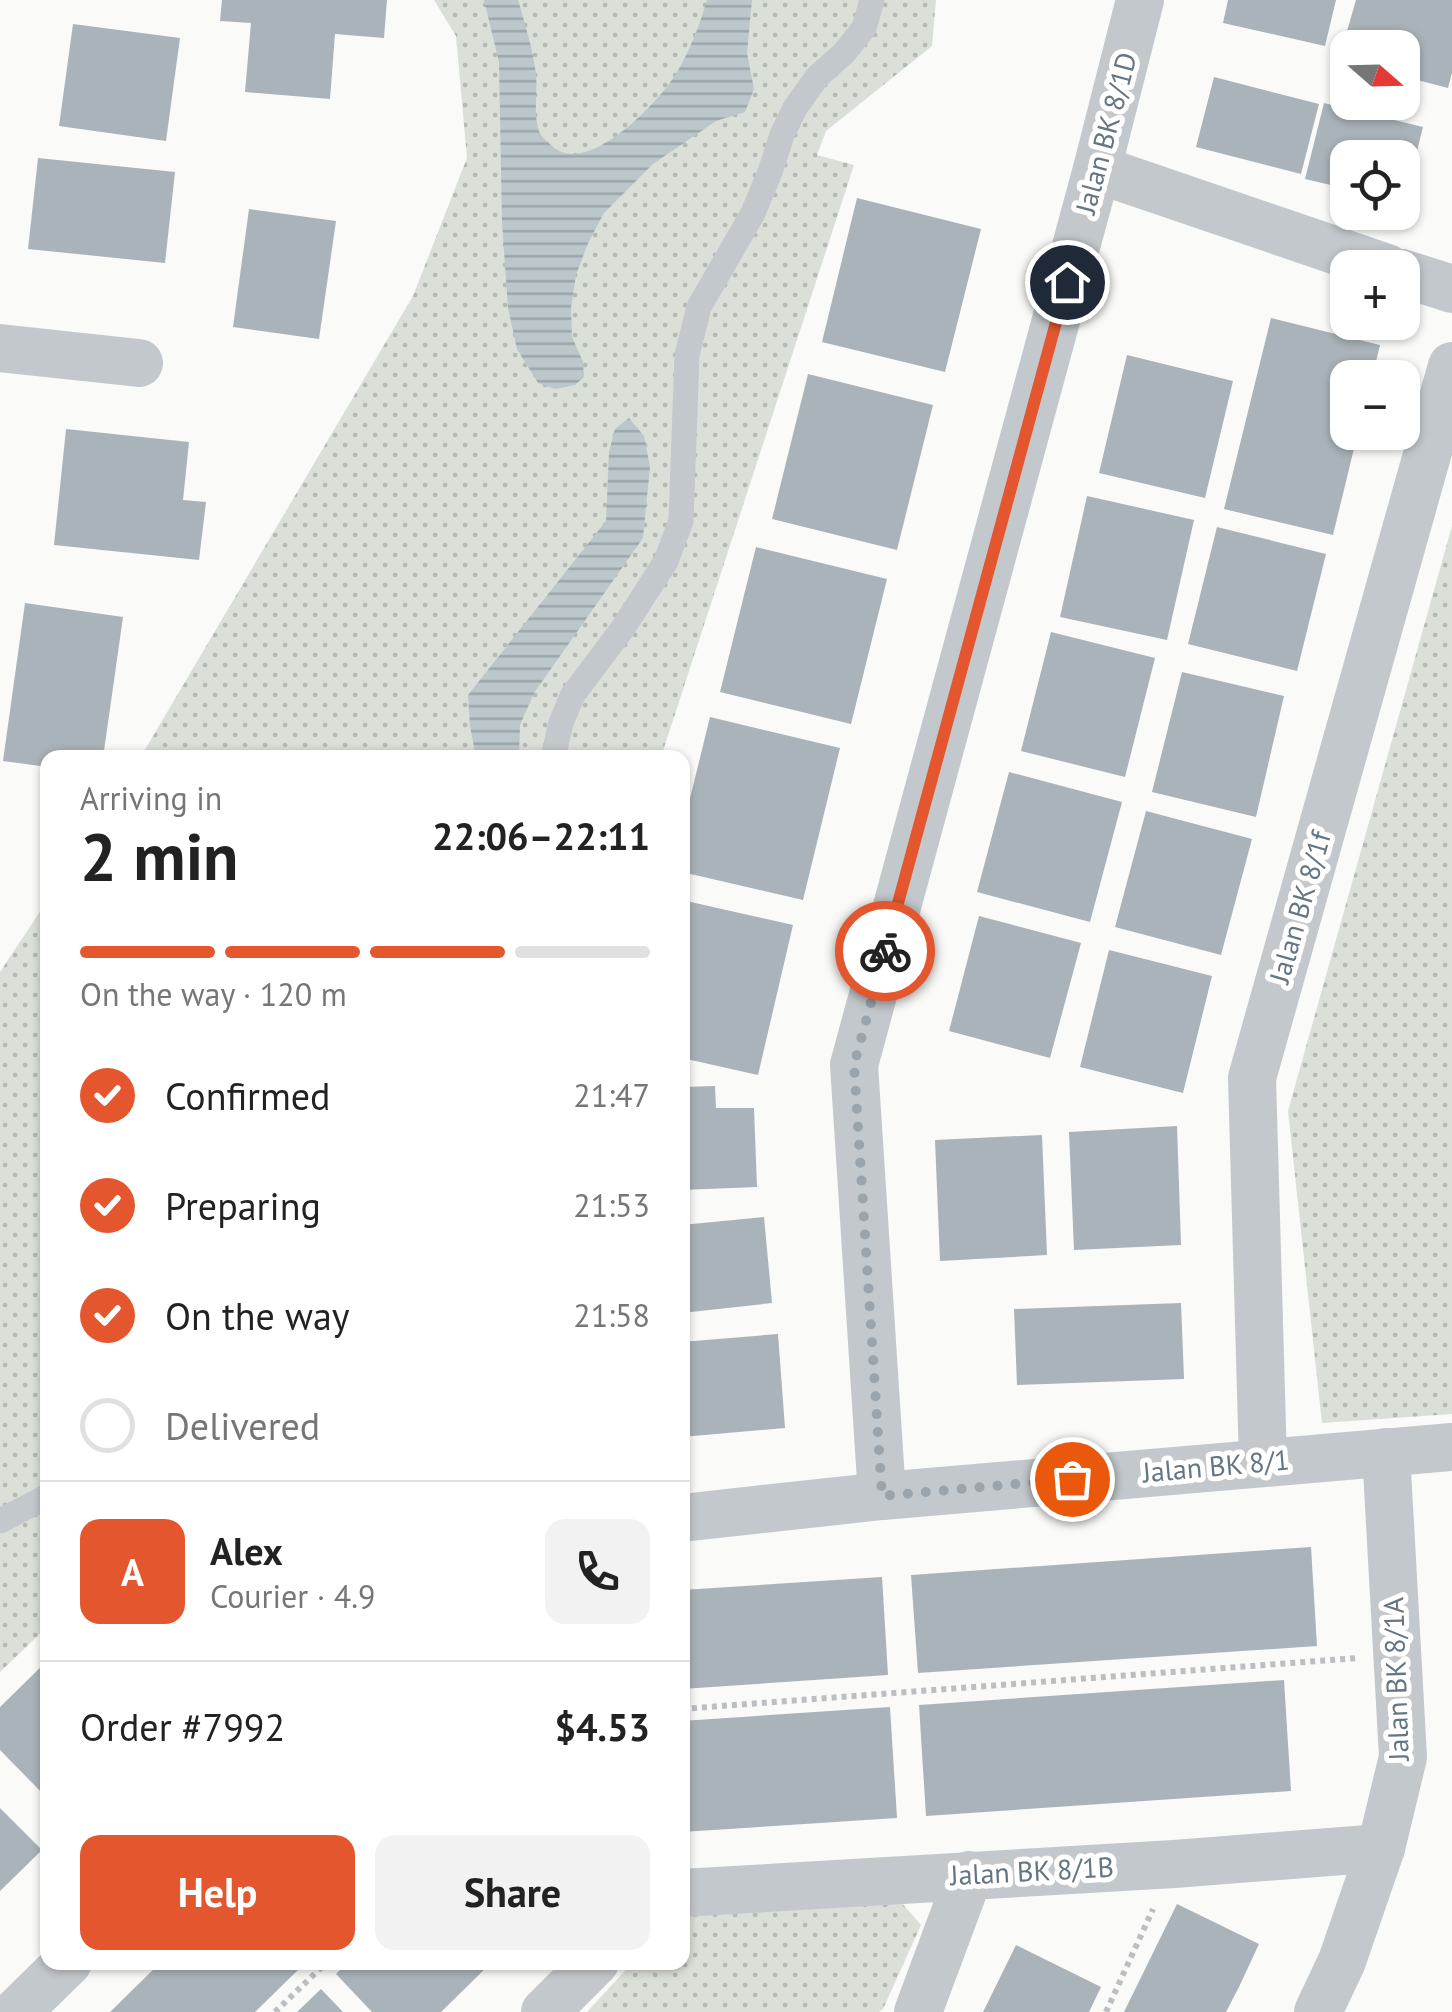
<!DOCTYPE html>
<meta charset="utf-8">
<style>
:root{--surface:#fff;--page:#f2f2f2;--text:#222;--muted:#767676;--line:#e0e0e0;--accent:#e4572e}
body{margin:0;font-family:"PT Sans",sans-serif;background:var(--page);color:var(--text);height:100vh;display:flex;flex-direction:column;font-size:38px;white-space:nowrap}
*{box-sizing:border-box;margin:0}
p{font-size:32px;color:var(--muted)}
.icon{flex:none;width:55px;height:55px;fill:none;stroke:currentColor;stroke-width:2;stroke-linecap:round;stroke-linejoin:round}
.map{position:relative;flex:1;overflow:hidden}
.panel{position:absolute;left:40px;top:750px;width:650px;height:1220px;display:flex;flex-direction:column;background:var(--surface);border-radius:20px;box-shadow:0 2px 8px #0004}
.panel>*{flex:none}
.needle{width:65px;rotate:110deg}
.fabs{position:absolute;left:1330px;top:30px;display:grid;gap:20px}
.fabs a{display:grid;place-items:center;width:90px;height:90px;border-radius:20px;background:var(--surface);box-shadow:0 2px 8px #0004;font-size:50px}
.pin{position:absolute;display:grid;place-items:center;width:85px;height:85px;color:#fff;margin:-42px;border:5px solid #fff;border-radius:50%;box-shadow:0 2px 10px #0007}
.courier{position:absolute;display:grid;place-items:center;width:100px;height:100px;margin:-50px;border:8px solid #e4572e;border-radius:50%;background:#fff;color:#222;box-shadow:0 2px 12px #0007}
.overview em{font-style:normal;font-weight:700}
.overview div{display:flex;flex-direction:column-reverse}
.overview{display:flex;align-items:center;justify-content:space-between;height:170px;padding:0 40px}
h1{font-size:65px;font-weight:700;line-height:75px}
.bar{display:grid;grid-template-columns:repeat(4,1fr);gap:15px 10px;align-content:center;height:120px;padding:0 40px}
.bar i{height:12px;border-radius:8px;background:var(--line)}
.bar .on{background:var(--accent)}
.bar p{grid-column:span 4}
.line{display:flex;align-items:center;gap:25px;padding:0 40px;border-top:2px solid var(--line)}
.line div{flex:1}
.round{display:grid;place-items:center;flex:none;width:105px;height:105px;border-radius:20px;background:var(--page)}
ol{padding:0 40px;list-style:none}
li{display:flex;align-items:center;gap:30px;height:110px}
li p{margin-inline-start:auto}
li .icon{padding:10px;border-radius:50%;background:var(--accent);color:#fff;stroke-width:4}
li:last-child{color:var(--muted)}
li i{width:55px;height:55px;border:5px solid var(--line);border-radius:50%}
.button{display:flex;gap:20px;margin-top:auto;padding:20px 40px}
.button a{flex:1;height:115px;border-radius:20px;background:var(--accent);color:#fff;font-size:40px;font-weight:700;line-height:115px;text-align:center}
.button a+a{background:var(--page);color:var(--text)}
.map>svg:first-child{display:block}
.grass{fill:url(#grass-dots)}
.water{fill:url(#water-rules)}
.building{fill:#aab3b9}
.lines{fill:none;stroke-linecap:round;stroke-linejoin:round}
.path{stroke:#bbbfc2;stroke-width:6;stroke-dasharray:5 5;stroke-linecap:butt}
.service{stroke:#c3c8cc;stroke-width:25}
.minor{stroke:#c3c8cc;stroke-width:48}
.done{stroke:#99a4ac;stroke-width:10;stroke-dasharray:0 18}
.route{stroke:#e4572e;stroke-width:12}
.labels{text-anchor:middle;stroke-width:10;stroke-linejoin:round;paint-order:stroke}
.street-label{font-size:28px;fill:#657683;stroke:#fff}
</style>
<div class="map">
<svg width="1452" height="2012" viewBox="0 0 1452 2012">
<defs>
<pattern id="grass-dots" width="8" height="8" patternUnits="userSpaceOnUse" patternTransform="scale(2.5)"><rect width="8" height="8" fill="#dadfd7"/><path d="M2 2h.1M6 6h.1" fill="none" stroke="#b4b9b4" stroke-width="1.8" stroke-linecap="round"/></pattern>
<pattern id="water-rules" width="6" height="5" patternUnits="userSpaceOnUse" patternTransform="scale(2.5)"><rect width="6" height="5" fill="#bbc7cb"/><path d="M0 2.5h6" fill="none" stroke="#9ca6aa"/></pattern>
</defs>
<rect width="100%" height="100%" fill="#fafaf8"/>
<!-- grass -->
<g class="grass">
<path d="M434 0H936L932 46 826 131 817 155 854 165 661 757 140 758 413 296 467 158 456 36Z"/>
<path d="M1452 526V1414L1322 1423 1288 1111Z"/>
<path d="M47 901V1627L0 1672V972Z"/>
<path d="M900 1901 921 1925 883 2009 879 2012H587L632 1963 682 1962 683 1911Z"/>
</g>
<!-- water -->
<g class="water">
<path d="M484 0H518C525 24 533 50 536 74 538 92 532 119 541 135 541 136 551 145 552 146 587 178 655 105 674 77 688 55 700 25 707 0H752L747 53 754 89 745 112 716 121 653 164 604 213 588 243 576 275 571 308 572 337 583 362 584 377 575 385 555 389 538 383 517 349 508 308 502 223 499 62Z"/>
<path d="M629 418 644 436 650 467 643 538 534 693 520 725 519 757H476L470 726 468 695 606 521 609 452 615 429Z"/>
</g>
<!-- building -->
<g class="building">
<path d="M222 0H387L384 38 335 34 330 99 245 92 251 23 220 21Z"/>
<path d="M1228 0H1336L1325 46 1223 23Z"/>
<path d="M1356 0H1452V73L1448 88 1402 76V48H1348V61L1339 59Z"/>
<path d="M73 24 180 38 166 141 59 126Z"/>
<path d="M1214 77 1319 104 1301 174 1196 147Z"/>
<path d="M1324 103 1423 127 1404 203 1402 158H1348V189L1305 179Z"/>
<path d="M38 158 175 172 165 263 28 249Z"/>
<path d="M857 198 981 229 945 372 822 342Z"/>
<path d="M249 209 336 221 319 339 233 327Z"/>
<path d="M1271 318 1380 345 1372 378H1348V432H1358L1333 535 1224 509Z"/>
<path d="M1127 355 1233 381 1205 498 1099 473Z"/>
<path d="M808 374 933 405 897 550 772 519Z"/>
<path d="M66 429 189 442 183 500 206 502 199 560 54 545Z"/>
<path d="M1087 496 1194 520 1167 640 1060 617Z"/>
<path d="M1217 527 1326 554 1297 671 1188 644Z"/>
<path d="M756 547 887 579 851 724 720 692Z"/>
<path d="M25 603 123 617 103 758H48V767L3 761Z"/>
<path d="M1051 632 1155 658 1125 777 1021 751Z"/>
<path d="M1182 672 1284 696 1256 817 1152 792Z"/>
<path d="M710 717 840 748 803 900 682 872V831Z"/>
<path d="M1009 772 1122 802 1090 922 977 892Z"/>
<path d="M1146 811 1252 839 1221 955 1115 927Z"/>
<path d="M682 900 793 925 758 1075 682 1058Z"/>
<path d="M979 916 1081 943 1050 1058 949 1031Z"/>
<path d="M1109 950 1212 976 1183 1093 1080 1067Z"/>
<path d="M715 1086 716 1108H754L757 1187 682 1190V1087Z"/>
<path d="M1177 1126 1181 1245 1074 1250 1069 1132Z"/>
<path d="M1042 1135 1047 1255 940 1261 935 1140Z"/>
<path d="M764 1217 772 1303 682 1313V1225Z"/>
<path d="M1181 1303 1184 1379 1017 1385 1014 1309Z"/>
<path d="M778 1334 785 1428 682 1437V1342Z"/>
<path d="M1311 1547 1317 1646 918 1673 911 1575Z"/>
<path d="M882 1577 888 1675 682 1689V1590Z"/>
<path d="M48 1660V1799L0 1750V1707Z"/>
<path d="M1284 1680 1291 1791 926 1816 919 1705Z"/>
<path d="M890 1707 897 1818 682 1832V1721Z"/>
<path d="M0 1808 42 1850 0 1891Z"/>
<path d="M1177 1904 1259 1944 1239 1987 1226 2012H1124Z"/>
<path d="M1016 1945 1101 1987 1089 2012H983Z"/>
<path d="M161 1962H295L300 1968 255 2012H110Z"/>
<path d="M348 1962H492L441 2012H372L336 1974Z"/>
<path d="M321 1989 343 2012H297Z"/>
</g>
<g class="lines">
<!-- path -->
<g class="path">
<path d="M682 1709 1357 1658"/>
<path d="M275 2012 327 1962"/>
<path d="M1106 2012 1153 1909"/>
</g>
<!-- service -->
<g class="service">
<path d="M553 758 561 723 572 696 623 628 666 561 681 521 687 355 699 307 753 213 770 172 782 135 795 108 817 77 844 53 864 28 872 0"/>
<path d="M0 1521 48 1496"/>
</g>
<!-- minor -->
<g class="minor">
<path d="M1097 169 1387 268"/>
<path d="M1402 273 1452 289"/>
<path d="M0 348 139 363"/>
<path d="M1263 1462 1252 1078 1452 366"/>
<path d="M882 1496 854 1065 1097 169 1140 0"/>
<path d="M682 1518 882 1496 1452 1447"/>
<path d="M682 1893 1174 1864 1381 1848"/>
<path d="M17 2012 68 1962"/>
<path d="M545 2012 595 1962"/>
<path d="M918 2012 969 1875"/>
<path d="M1318 2012 1342 1961 1381 1848 1403 1757 1386 1452"/>
</g>
</g>
<g class="lines">
<!-- done -->
<path class="done" d="M885 951 854 1065 882 1496 1072 1479"/>
<!-- route -->
<path class="route" d="M885 951 1067 282"/>
</g>
<g class="labels">
<!-- street labels -->
<g class="street-label">
<text transform="translate(1106 133) rotate(-75)" y="10">Jalan BK 8/1D</text>
<text transform="translate(1300 907) rotate(-74)" y="10">Jalan BK 8/1f</text>
<text transform="translate(1216 1466) rotate(-5)" y="10">Jalan BK 8/1</text>
<text transform="translate(1396 1679) rotate(-92)" y="10">Jalan BK 8/1A</text>
<text transform="translate(1032 1871) rotate(-3)" y="10">Jalan BK 8/1B</text>
</g>
</g>
</svg>
<div class="fabs">
<a><svg class="needle" viewBox="-14 -14 28 28"><path d="M0-13l5 13h-10z" fill="#e53935"/><path d="M0 13l5-13h-10z" fill="#767676"/></svg></a>
<a><svg class="icon" aria-label="locate" viewBox="0 0 24 24"><circle cx="12" cy="12" r="6"/><path d="M12 2v4M12 18v4M2 12h4M18 12h4"/></svg></a>
<a>+</a>
<a>−</a>
</div>
<div class="pin" style="left:1072px;top:1479px;background:#ea580c"><svg class="icon" aria-label="bag" viewBox="0 0 24 24"><path d="M5 8h14l-1 12H6zM9 8a3 3 0 0 1 6 0"/></svg></div>
<div class="pin" style="left:1067px;top:282px;background:#1f2937"><svg class="icon" aria-label="home" viewBox="0 0 24 24"><path d="M3 11l9-7 9 7M6 9v11h12V9"/></svg></div>
<div class="courier" style="left:885px;top:951px"><svg class="icon" aria-label="bike" viewBox="0 0 24 24"><circle cx="6" cy="16" r="4"/><circle cx="18" cy="16" r="4"/><path d="M6 16l4-8h5l3 8M10 8l3 8H6M13 5h3"/></svg></div>
<section class="panel">
<div class="overview"><div><h1>2 min</h1><p>Arriving in</p></div><em>22:06–22:11</em></div>
<div class="bar"><i class="on"></i><i class="on"></i><i class="on"></i><i></i><p>On the way · 120 m</p></div>
<ol>
<li><svg class="icon" aria-label="check" viewBox="0 0 24 24"><path d="M5 12l5 5 9-10"/></svg>Confirmed<p>21:47</p></li>
<li><svg class="icon" aria-label="check" viewBox="0 0 24 24"><path d="M5 12l5 5 9-10"/></svg>Preparing<p>21:53</p></li>
<li><svg class="icon" aria-label="check" viewBox="0 0 24 24"><path d="M5 12l5 5 9-10"/></svg>On the way<p>21:58</p></li>
<li><i></i>Delivered</li>
</ol>
<div class="line" style="height:180px"><b class="round" style="background:var(--accent);color:#fff">A</b><div><b>Alex</b><p>Courier · 4.9</p></div><a class="round"><svg class="icon" aria-label="phone" viewBox="0 0 24 24"><path d="M5 4h4l2 5-3 2q2 4 5 5l2-3 5 2v4C11 20 4 13 5 4z"/></svg></a></div>
<div class="line" style="height:130px"><div>Order #7992</div><b>$4.53</b></div>
<div class="button"><a>Help</a><a>Share</a></div>
</section>
</div>
